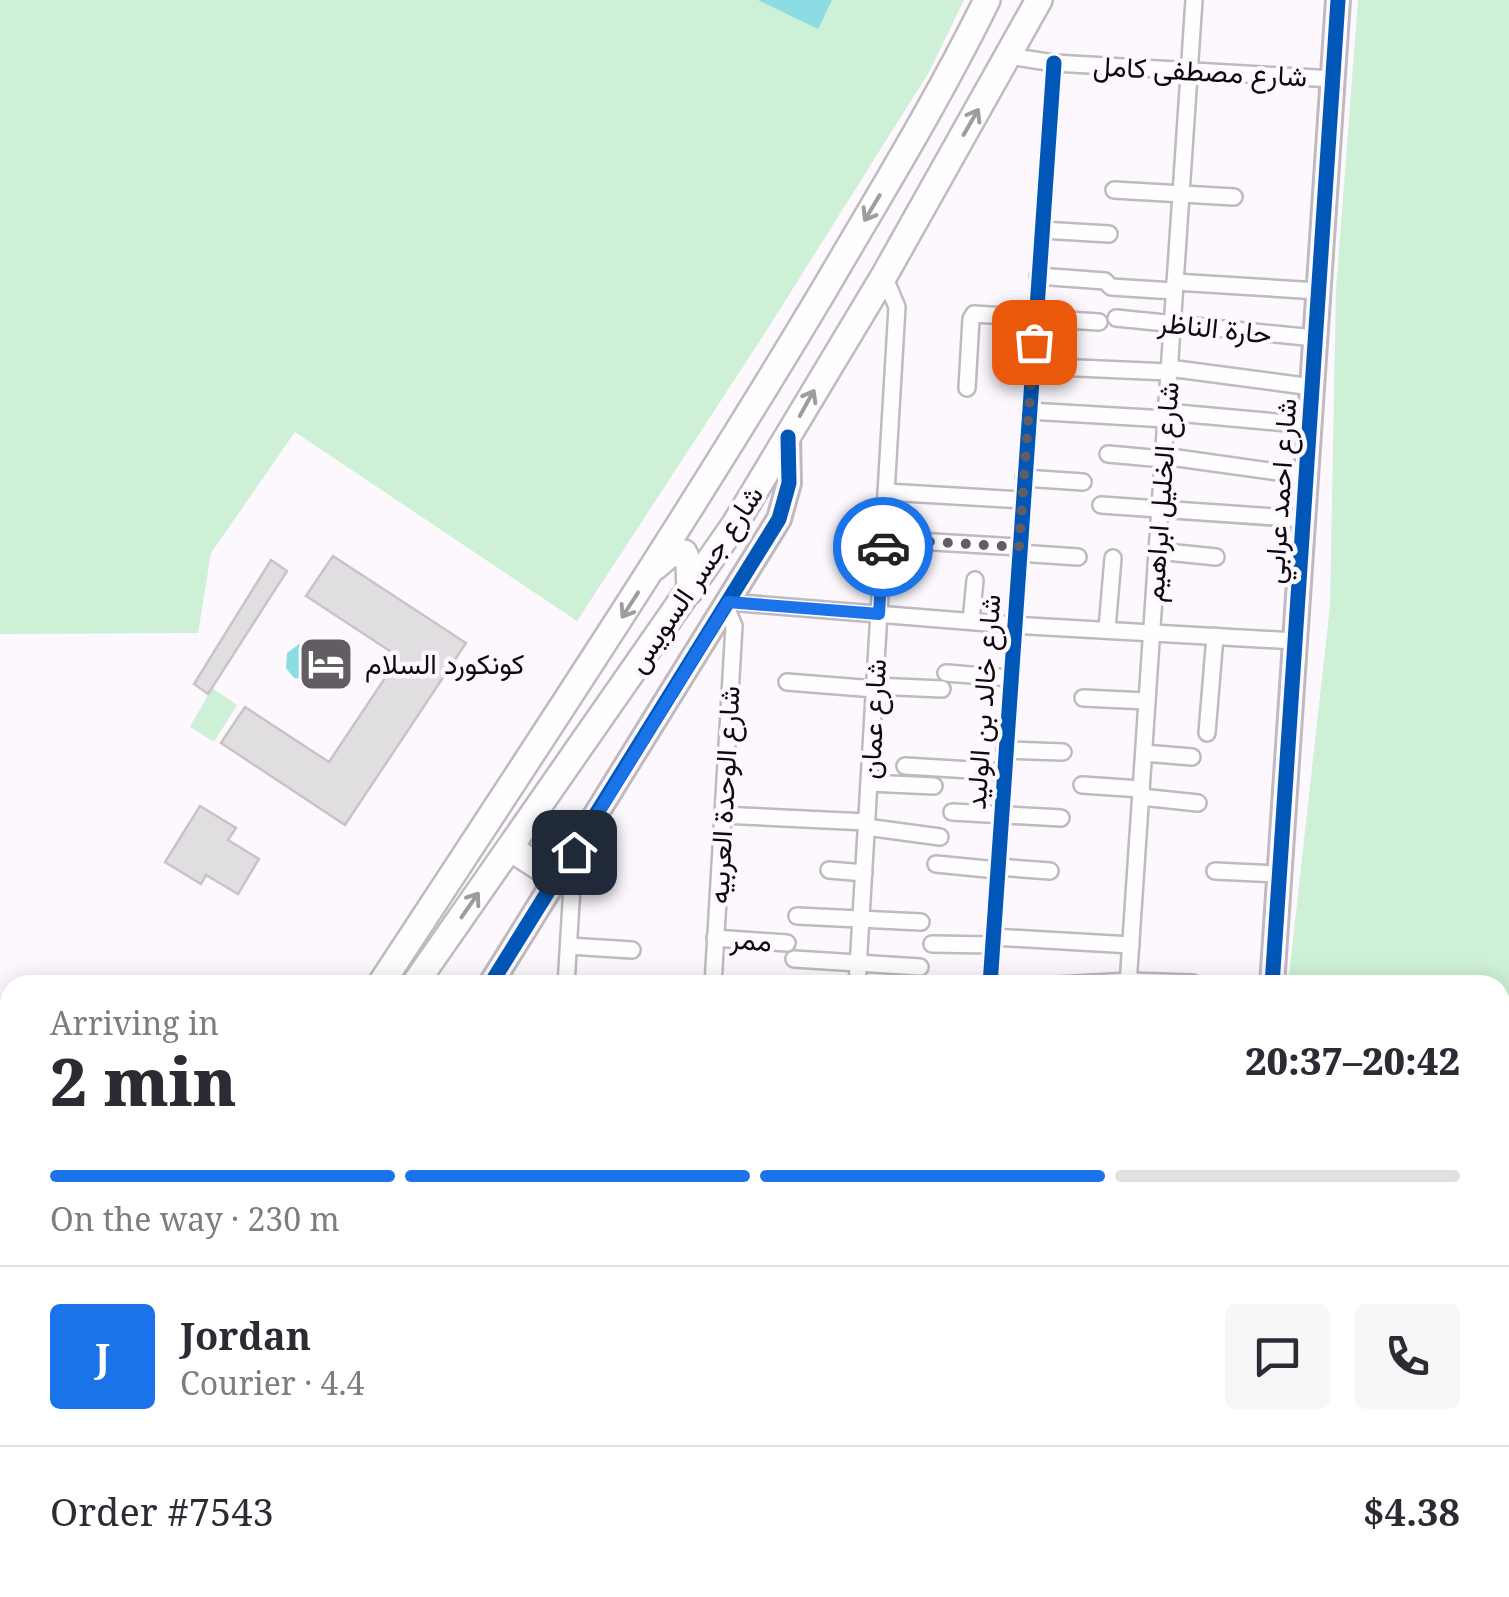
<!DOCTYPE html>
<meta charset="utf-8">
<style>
:root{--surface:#fff;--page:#f7f7f7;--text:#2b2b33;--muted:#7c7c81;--line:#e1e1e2;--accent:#1a73e8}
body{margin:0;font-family:"Noto Serif",Vazirmatn,serif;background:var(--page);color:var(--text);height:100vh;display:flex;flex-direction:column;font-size:38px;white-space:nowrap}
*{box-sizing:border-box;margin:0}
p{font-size:32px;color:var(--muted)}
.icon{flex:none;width:55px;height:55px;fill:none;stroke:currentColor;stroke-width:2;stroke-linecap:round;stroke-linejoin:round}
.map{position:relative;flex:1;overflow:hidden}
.details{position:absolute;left:0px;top:975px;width:1510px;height:622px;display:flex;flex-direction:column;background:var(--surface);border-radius:30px 30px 0 0;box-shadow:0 5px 25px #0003}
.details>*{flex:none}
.pin{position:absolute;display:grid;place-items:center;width:85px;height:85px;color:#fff;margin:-42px;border-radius:20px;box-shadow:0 5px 15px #0006}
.courier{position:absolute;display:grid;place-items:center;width:100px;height:100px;margin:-50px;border:8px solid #1a73e8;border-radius:50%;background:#fff;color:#222;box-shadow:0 2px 12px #0007}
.summary em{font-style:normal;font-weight:800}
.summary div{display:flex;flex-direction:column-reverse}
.summary{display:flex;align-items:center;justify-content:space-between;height:170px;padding:0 50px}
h1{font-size:65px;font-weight:800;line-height:75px}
.bar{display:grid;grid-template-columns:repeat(4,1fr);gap:15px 10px;align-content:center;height:120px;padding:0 50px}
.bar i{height:12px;border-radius:8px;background:var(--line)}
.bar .on{background:var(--accent)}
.bar p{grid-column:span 4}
.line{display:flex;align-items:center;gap:25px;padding:0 50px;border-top:2px solid var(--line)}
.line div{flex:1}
.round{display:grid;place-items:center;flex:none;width:105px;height:105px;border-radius:10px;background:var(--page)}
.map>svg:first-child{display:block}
.green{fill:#cdf0d7}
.water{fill:#8bdde3}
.building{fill:#e1dee2;stroke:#c7c3c7;stroke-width:2.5}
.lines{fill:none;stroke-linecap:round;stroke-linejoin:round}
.street-casing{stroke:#bebabf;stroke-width:20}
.secondary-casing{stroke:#bebabf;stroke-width:28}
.primary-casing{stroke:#bebabf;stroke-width:30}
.street{stroke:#fffeff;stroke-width:15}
.secondary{stroke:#fffeff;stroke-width:22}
.primary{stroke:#fffeff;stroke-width:25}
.cycleway-casing{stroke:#fdf7fe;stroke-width:21}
.cycleway{stroke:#0057b8;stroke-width:15}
.oneway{stroke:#9e9c9f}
.done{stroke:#615d62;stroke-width:10;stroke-dasharray:0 18}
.route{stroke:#1a73e8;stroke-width:12}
.labels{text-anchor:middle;stroke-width:9;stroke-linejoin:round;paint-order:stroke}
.street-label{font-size:28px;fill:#0d0a0e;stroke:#fdf7fe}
.poi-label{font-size:28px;fill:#0d0a0e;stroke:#fdf7fe;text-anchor:start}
</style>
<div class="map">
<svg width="1509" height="1597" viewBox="0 0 1509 1597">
<rect width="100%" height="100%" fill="#fcf8fd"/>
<!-- green -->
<g class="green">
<path d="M0 0H964L929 72 765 333 577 621 295 432 211 553 198 633 0 634Z"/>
<path d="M1358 0H1509V1323L1500 1324V985H1288L1330 606 1336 290Z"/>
<path d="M212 688 237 705 214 742 190 727Z"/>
</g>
<!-- water -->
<g class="water">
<path d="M758 0H832L818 29Z"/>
<path d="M299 644H312L322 654V662L314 669 311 680 294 678 286 668 287 653Z"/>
</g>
<!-- building -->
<g class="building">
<path d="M333 556 466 643 345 825 221 743 245 707 329 762 399 657 306 596Z"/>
<path d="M271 560 287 571 208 694 194 684Z"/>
<path d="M200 806 236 828 228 840 259 859 238 894 206 875 201 884 165 862Z"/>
</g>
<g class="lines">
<!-- street casing -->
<g class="street-casing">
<g id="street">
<path d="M1009 56 1054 63 1333 79"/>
<path d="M1114 190 1234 197"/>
<path d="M1042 230 1109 234"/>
<path d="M1038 276 1105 281 1111 287 1174 291"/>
<path d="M1175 282 1318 291"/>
<path d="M1116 318 1315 338"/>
<path d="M1032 366 1169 372"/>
<path d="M1169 368 1312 387"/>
<path d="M967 388 971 319 974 314 1099 322"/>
<path d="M1029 411 1166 419"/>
<path d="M1166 412 1309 425"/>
<path d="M1108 454 1163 459"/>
<path d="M1163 456 1306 476"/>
<path d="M1024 478 1083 482"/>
<path d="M886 492 1022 500"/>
<path d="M1101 505 1303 519"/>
<path d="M883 539 1019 547"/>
<path d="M1157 551 1216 557"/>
<path d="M1019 553 1078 557"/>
<path d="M728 602 1013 625 1295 641"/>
<path d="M971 621 975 580"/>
<path d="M1107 629 1113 558"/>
<path d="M946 673 1010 678"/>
<path d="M787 682 875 689"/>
<path d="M875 686 942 689"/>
<path d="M1083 698 1147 701"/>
<path d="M1207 733 1215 636"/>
<path d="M1005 750 1063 752"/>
<path d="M1144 753 1192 757"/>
<path d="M905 766 1004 772"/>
<path d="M869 783 934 786"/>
<path d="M1082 785 1141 789"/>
<path d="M1141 797 1198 803"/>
<path d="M952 812 1061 818"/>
<path d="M722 815 867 822"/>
<path d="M866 827 940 837"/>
<path d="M936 864 997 870"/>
<path d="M997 867 1050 871"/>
<path d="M829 870 864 873"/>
<path d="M1215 871 1279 874"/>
<path d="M797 916 921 922"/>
<path d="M993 937 1131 945"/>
<path d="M715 938 787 943"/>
<path d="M932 944 992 945"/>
<path d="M569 946 632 950"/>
<path d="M794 959 920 967"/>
<path d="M566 985 574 854"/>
<path d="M713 985 734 626 726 607"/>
<path d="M857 985 897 307 884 276"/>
<path d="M990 985 1054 63"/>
<path d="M1057 985 1129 981 1193 983"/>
<path d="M1128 985 1194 0"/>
<path d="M1500 1125H1509"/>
<path d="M1500 1436 1509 1435"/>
<path d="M1500 1514 1509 1513"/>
<path d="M1099 1588 1205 1597"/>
<path d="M1402 1595V1597"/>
<path d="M123 1597V1588"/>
<path d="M261 1597V1588"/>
<path d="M395 1597V1588"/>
<path d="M473 1597H474"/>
<path d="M530 1597V1588"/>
<path d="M677 1597V1588"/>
<path d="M821 1597V1588"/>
<path d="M957 1597V1588"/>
<path d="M1329 1597 1330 1588"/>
</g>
</g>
<!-- secondary casing -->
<g class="secondary-casing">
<g id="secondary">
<path d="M490 985 779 519 789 483 788 437"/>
<path d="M1272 985 1338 0"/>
<path d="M1500 1363 1509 1362"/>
<path d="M63 1597 71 1588"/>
<path d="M1237 1597 1238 1588"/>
</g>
</g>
<!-- primary casing -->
<g class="primary-casing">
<g id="primary">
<path d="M655 567 670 554 684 553 689 564 690 591"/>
<path d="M510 848 558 879"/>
<path d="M380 985C531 755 683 526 824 290 880 194 938 100 987 0"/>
<path d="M414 985 735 524 884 276 1039 0"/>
<path d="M0 1488 10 1479"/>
<path d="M0 1555 10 1546"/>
<path d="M14 1597 15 1588"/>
</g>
</g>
<!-- street -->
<use href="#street" class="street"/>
<!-- secondary -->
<use href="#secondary" class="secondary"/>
<!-- primary -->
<use href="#primary" class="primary"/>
<!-- cycleway casing -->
<g class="cycleway-casing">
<g id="cycleway">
<path d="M490 985 779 519 789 483 788 437"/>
<path d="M990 985 1054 63"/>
<path d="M1272 985 1338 0"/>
</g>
</g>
<!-- cycleway -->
<use href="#cycleway" class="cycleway"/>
</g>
<!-- one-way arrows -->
<defs><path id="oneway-shaft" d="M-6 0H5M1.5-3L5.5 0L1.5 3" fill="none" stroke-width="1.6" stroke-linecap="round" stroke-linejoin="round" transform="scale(2.5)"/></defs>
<g class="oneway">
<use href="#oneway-shaft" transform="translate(971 122) rotate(-60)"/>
<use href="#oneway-shaft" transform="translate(872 208) rotate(121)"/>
<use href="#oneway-shaft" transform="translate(807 403) rotate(-61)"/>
<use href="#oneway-shaft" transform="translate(630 605) rotate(123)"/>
<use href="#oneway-shaft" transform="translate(470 905) rotate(-55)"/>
</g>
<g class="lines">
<!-- done -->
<path class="done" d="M883 547 884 539 1019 547 1034 342"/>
<!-- route -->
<path class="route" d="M574 852 728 602 879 614 883 547"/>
</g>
<!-- icons -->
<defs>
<g id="hotel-square" transform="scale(2.875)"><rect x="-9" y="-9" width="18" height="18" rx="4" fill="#615d62" stroke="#fdf7fe"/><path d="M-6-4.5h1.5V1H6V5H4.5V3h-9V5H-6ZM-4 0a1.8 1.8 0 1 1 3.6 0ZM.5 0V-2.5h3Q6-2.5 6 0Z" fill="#fff"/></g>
</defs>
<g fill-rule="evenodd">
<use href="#hotel-square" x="326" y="664"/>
</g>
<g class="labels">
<!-- street labels -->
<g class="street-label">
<text transform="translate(1200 71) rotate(3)" y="10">شارع مصطفى كامل</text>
<text transform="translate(1215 328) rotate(6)" y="10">حارة الناظر</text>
<text transform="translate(1280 491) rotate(-86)" y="10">شارع احمد عرابي</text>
<text transform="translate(1161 492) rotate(-86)" y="10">شارع الخليل ابراهيم</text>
<text transform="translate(695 579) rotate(-56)" y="10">شارع جسر السويس</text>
<text transform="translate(983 702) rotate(-86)" y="10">شارع خالد بن الوليد</text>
<text transform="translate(873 719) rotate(-87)" y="10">شارع عمان</text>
<text transform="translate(724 795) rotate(-87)" y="10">شارع الوحدة العربيه</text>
<text transform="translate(751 940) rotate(4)" y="10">ممر</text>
</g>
<!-- poi labels -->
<g class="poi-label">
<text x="365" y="674">كونكورد السلام</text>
</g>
</g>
</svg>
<div class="pin" style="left:1034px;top:342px;background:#ea580c"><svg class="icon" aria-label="bag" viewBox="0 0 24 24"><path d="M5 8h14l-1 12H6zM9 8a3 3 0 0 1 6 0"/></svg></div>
<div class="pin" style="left:574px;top:852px;background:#1f2937"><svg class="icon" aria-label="home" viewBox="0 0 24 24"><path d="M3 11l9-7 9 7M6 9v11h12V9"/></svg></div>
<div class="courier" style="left:883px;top:547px"><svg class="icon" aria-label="car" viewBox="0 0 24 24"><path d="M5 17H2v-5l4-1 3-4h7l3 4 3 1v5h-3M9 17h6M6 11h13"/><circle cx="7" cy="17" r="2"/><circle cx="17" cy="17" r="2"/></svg></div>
<section class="details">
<div class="summary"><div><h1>2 min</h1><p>Arriving in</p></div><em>20:37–20:42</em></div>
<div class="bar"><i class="on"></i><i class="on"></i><i class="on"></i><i></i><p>On the way · 230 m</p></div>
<div class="line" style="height:180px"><b class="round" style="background:var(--accent);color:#fff">J</b><div><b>Jordan</b><p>Courier · 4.4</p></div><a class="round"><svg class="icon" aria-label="chat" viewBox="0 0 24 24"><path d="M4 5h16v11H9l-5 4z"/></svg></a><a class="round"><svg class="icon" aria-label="phone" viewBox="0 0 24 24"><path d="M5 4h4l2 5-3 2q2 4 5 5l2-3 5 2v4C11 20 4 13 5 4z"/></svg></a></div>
<div class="line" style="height:130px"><div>Order #7543</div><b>$4.38</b></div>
</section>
</div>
